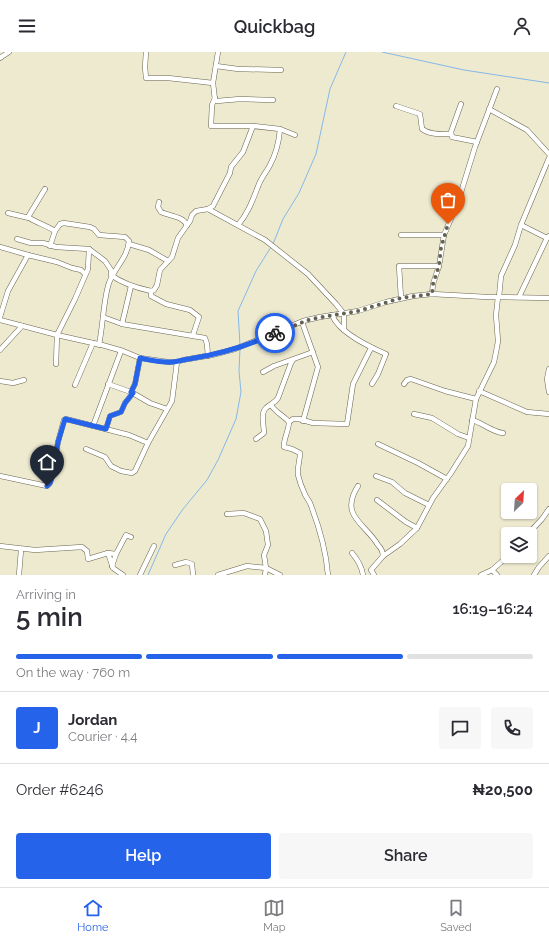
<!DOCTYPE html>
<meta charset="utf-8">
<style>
:root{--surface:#fff;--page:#f7f7f7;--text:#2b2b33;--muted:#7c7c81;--line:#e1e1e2;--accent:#2563eb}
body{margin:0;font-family:Raleway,sans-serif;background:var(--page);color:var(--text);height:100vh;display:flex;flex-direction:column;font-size:15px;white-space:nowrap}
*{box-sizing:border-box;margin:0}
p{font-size:13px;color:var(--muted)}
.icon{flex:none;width:22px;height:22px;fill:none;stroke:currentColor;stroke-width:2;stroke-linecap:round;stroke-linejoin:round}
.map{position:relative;height:523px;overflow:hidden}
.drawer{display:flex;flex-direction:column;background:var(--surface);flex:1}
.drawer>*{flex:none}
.needle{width:26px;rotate:25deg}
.controls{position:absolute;left:501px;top:431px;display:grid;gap:8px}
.controls a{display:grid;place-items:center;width:36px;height:36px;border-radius:4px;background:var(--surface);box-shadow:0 1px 3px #0004;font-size:20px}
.pin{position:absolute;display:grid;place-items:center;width:34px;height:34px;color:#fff;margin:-41px -17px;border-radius:50% 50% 50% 0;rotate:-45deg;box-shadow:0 0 4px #0007}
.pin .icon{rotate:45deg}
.courier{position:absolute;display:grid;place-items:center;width:40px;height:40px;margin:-20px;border:3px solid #2563eb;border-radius:50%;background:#fff;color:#222;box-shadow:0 1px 5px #0007}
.head em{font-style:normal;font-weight:600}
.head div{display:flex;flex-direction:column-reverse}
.head{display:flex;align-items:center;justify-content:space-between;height:68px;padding:0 16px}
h1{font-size:26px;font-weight:600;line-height:30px}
.bar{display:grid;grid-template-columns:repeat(4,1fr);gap:6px 4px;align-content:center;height:48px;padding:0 16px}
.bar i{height:5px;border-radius:3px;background:var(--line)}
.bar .active{background:var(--accent)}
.bar p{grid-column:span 4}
.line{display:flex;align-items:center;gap:10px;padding:0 16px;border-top:1px solid var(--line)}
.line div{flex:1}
.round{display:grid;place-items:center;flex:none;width:42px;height:42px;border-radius:4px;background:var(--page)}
.action{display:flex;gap:8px;margin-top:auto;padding:8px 16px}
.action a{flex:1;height:46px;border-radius:4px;background:var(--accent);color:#fff;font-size:16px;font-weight:600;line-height:46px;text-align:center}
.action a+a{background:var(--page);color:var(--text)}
header{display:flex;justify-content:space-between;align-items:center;height:52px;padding:0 16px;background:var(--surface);font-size:18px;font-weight:600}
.tab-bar{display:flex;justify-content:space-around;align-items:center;height:56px;border-top:1px solid var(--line);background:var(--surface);font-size:11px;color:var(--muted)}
.tab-bar a{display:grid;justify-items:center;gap:2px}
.tab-bar .active{color:var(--accent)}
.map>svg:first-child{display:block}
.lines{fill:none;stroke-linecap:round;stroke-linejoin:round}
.stream{stroke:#85b8e8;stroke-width:1}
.minor-casing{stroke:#69654f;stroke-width:5.5}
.minor{stroke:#fff;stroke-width:4.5}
.done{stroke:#646253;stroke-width:4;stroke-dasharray:0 7.2}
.route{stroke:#2563eb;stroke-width:5}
</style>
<header><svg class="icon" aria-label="menu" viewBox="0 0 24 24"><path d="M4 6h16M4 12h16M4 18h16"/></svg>Quickbag<svg class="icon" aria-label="person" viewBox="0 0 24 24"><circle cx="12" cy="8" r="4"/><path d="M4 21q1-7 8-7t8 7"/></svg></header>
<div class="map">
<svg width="549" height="523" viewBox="0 0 549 523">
<rect width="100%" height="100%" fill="#eeead0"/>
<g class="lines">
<!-- stream -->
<g class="stream">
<path d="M382 0 464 18 549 31"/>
<path d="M273 192 283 167 299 141 316 102 330 37 346 0"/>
<path d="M240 293 238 259 256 219 271 195"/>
<path d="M148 523 166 482 183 457 207 428 218 408 236 367 241 340 239 319 240 296"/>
</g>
<!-- minor casing -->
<g class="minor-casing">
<g id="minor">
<path d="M146 0 145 15 146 26H168L213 31"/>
<path d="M218 0 213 31 215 48 217 49 240 47 273 48"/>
<path d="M0 6 9 0"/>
<path d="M216 14 238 17 281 18"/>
<path d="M215 46 212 53 211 74H253"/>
<path d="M461 52 451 80 452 85 477 90"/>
<path d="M396 54 420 62 422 77C430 83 441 82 451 82"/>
<path d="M489 57 527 78 549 102"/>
<path d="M45 137 28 165C33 169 49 175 55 179L50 194"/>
<path d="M159 150 158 155 161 160C169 164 183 164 187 173"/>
<path d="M208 157 265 188 308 222 336 252 344 262V278"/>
<path d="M8 161 29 166"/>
<path d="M238 173C249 160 253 147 259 132 262 125 267 119 270 113 276 102 279 89 280 77"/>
<path d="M521 173 547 186 549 184"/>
<path d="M55 179 60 172 64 171 90 175 94 177 99 183 125 185 129 189C128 206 112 218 108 234 103 253 103 273 99 293"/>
<path d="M401 183H444"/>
<path d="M17 187 31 191H43L56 195 89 197 105 209 111 218V223C123 232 137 236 151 239L154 238 157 233 160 218 172 205 178 186 190 169 192 163 196 159 208 157 213 154 215 150 230 121 231 115 243 100 253 74 280 77 295 83"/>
<path d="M129 192 149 198 168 209"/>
<path d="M0 195 28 203"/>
<path d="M151 239V244L166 252 190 258 199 265 193 283"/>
<path d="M432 242 433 232 439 214 444 183 458 150 475 95 497 37"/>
<path d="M499 245 501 224 515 193 521 173 549 106"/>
<path d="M519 245 547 186"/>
<path d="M401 246 399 214H439"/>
<path d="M332 263C339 281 370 295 386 302L378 322 372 332"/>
<path d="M0 265 8 239 28 203 57 210 72 216 81 218 85 222"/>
<path d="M103 265 122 272 205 286 207 292 208 304"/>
<path d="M0 268 57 283 102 293 123 299 140 306 168 310H177L183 308 212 303 235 297 303 269 320 265 358 259 386 250 413 244 432 242 487 245 549 246"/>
<path d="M302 270 318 315 303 369"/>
<path d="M122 272 131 234"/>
<path d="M0 298 22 274"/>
<path d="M56 312 57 283 75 247 88 217 89 197"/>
<path d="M549 317 547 327 549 340"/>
<path d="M263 320 274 314 313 300"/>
<path d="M0 329 13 331 24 328"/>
<path d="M108 332 131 340 150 351 167 357"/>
<path d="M404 332 407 328 411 327 445 339 476 347"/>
<path d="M75 333 93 291"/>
<path d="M479 339 527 360 549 362"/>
<path d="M131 340 135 332 140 306"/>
<path d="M271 353C275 360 284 364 289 370"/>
<path d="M414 362 432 366 458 382 469 386"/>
<path d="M472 368C483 371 492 380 503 381"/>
<path d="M93 374 121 299"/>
<path d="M106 377 110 364 121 360 125 351 133 341"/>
<path d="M256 387 264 381C264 374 260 361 266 356 270 352 275 351 278 346L291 311 293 308"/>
<path d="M378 392 418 411 447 427"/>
<path d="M86 397 105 405 111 414 121 419 132 421 135 419 148 391 172 349 177 310"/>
<path d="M0 424 47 434 50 431 52 425 58 390 64 368 66 367 129 383 148 391"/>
<path d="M376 424 392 430 405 441 429 453"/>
<path d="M358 434C339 464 365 471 378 493 381 496 383 500 383 504"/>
<path d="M377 448 406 470 417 476"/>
<path d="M227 462 244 461 260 467 266 479 268 493 264 503 266 516 265 523"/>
<path d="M528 482 542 467 549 457"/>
<path d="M0 494 35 498 82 495 87 499 88 507 108 501 113 516 123 523"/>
<path d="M108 501 116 502 112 514"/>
<path d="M352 501C357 507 362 515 363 523"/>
<path d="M116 502 126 483 131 485"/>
<path d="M175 513 186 510 192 512 193 523"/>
<path d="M492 518 497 523"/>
<path d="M19 523 21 498"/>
<path d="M140 523 154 494"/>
<path d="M218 523 247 514 266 516 280 523"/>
<path d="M328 523C326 498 319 474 310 451 308 447 305 444 304 440 302 436 299 427 298 423 297 415 300 409 300 401L292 397 284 395C283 388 289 378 289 370L293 367H299L313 371 347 372 353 332 371 296"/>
<path d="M374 523 371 518 383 504 400 492 417 476 433 446 451 421 468 394 476 347 494 310 497 295 498 289 496 263 498 245"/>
<path d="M481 523 492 518 508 504"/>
<path d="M534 523 539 515 549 504"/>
</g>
</g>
<!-- minor -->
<use href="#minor" class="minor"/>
</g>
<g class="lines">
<!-- done -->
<path class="done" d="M275 281 311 267 358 259 401 246 432 242 433 232 439 214 441 196 448 172"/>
<!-- route -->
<path class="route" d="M47 434 50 431 52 425 58 390 65 367 106 377 110 364 121 360 125 351 133 341 131 340 135 332 140 306C149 308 158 310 167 310 175 311 181 308 189 307 221 302 246 295 275 281"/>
</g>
</svg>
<div class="controls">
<a><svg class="needle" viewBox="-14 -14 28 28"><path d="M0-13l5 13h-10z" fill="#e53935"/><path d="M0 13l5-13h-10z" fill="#7c7c81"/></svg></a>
<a><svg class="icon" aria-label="layers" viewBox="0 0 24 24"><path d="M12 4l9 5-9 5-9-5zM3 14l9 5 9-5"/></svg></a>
</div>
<div class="pin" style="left:448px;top:172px;background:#ea580c"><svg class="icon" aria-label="bag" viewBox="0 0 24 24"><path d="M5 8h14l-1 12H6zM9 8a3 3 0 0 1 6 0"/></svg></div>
<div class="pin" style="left:47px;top:434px;background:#1f2937"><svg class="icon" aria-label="home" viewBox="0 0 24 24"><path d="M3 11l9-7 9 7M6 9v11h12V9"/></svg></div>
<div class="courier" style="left:275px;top:281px"><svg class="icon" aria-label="bike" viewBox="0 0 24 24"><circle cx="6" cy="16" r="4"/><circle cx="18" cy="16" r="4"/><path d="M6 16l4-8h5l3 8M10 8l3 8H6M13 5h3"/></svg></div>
</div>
<section class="drawer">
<div class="head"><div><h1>5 min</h1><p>Arriving in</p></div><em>16:19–16:24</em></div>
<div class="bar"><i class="active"></i><i class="active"></i><i class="active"></i><i></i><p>On the way · 760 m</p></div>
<div class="line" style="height:72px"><b class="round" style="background:var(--accent);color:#fff">J</b><div><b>Jordan</b><p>Courier · 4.4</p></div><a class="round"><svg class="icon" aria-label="chat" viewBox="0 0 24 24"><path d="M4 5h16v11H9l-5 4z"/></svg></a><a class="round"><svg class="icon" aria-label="phone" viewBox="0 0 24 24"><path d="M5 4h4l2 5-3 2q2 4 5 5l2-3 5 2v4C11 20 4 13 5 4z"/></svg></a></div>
<div class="line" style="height:52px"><div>Order #6246</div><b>₦20,500</b></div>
<div class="action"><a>Help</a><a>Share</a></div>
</section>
<nav class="tab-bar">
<a class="active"><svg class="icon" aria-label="home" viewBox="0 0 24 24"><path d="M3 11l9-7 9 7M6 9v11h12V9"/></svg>Home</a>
<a><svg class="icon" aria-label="map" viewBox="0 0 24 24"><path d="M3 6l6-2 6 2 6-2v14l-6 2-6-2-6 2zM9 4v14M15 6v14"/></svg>Map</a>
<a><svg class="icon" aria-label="saved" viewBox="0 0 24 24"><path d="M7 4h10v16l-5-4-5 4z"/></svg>Saved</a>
</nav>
